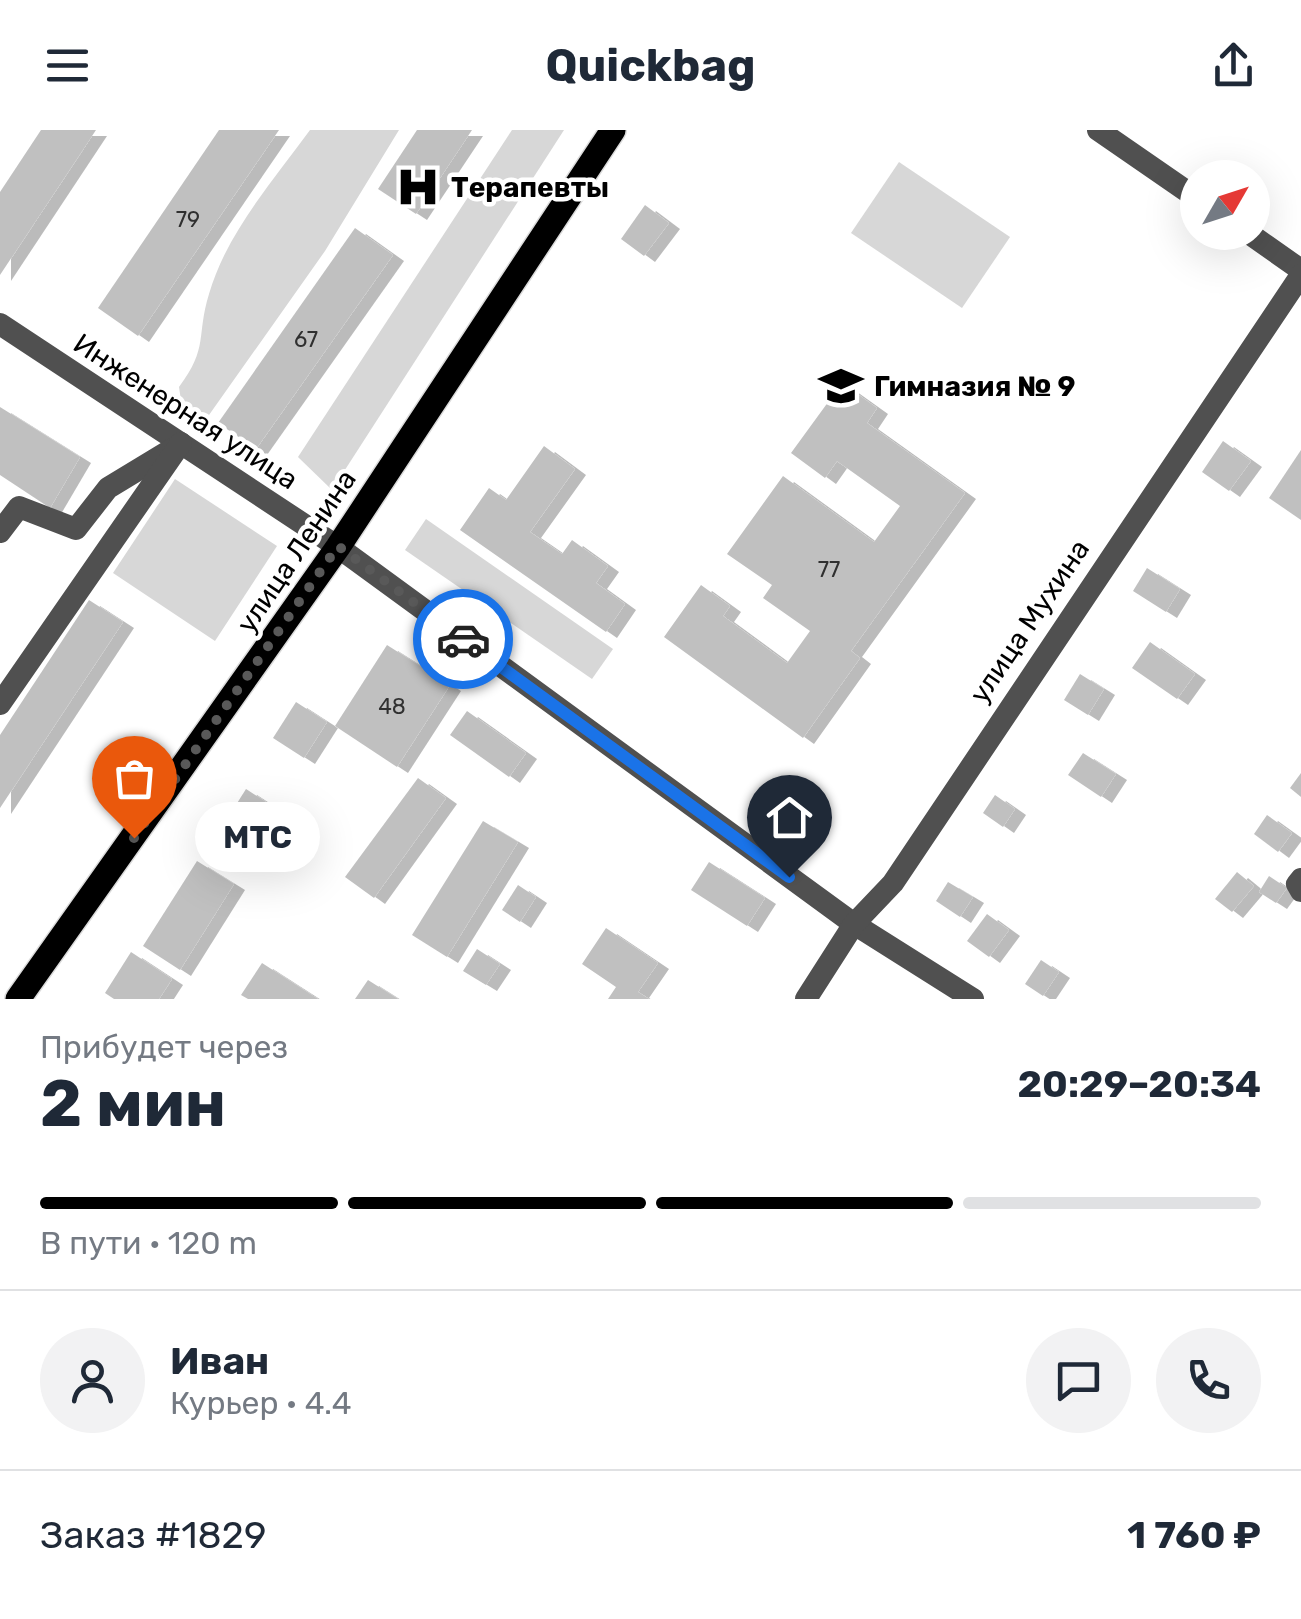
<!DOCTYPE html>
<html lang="ru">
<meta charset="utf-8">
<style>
:root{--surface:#fff;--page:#f2f2f3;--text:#1f2937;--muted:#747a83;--line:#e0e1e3;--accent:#000}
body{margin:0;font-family:Rubik,sans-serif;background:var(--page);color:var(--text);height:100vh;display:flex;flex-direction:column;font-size:38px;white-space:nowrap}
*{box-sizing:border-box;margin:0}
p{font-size:32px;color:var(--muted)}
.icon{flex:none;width:55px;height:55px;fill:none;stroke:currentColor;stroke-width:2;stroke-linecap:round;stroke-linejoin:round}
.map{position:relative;height:869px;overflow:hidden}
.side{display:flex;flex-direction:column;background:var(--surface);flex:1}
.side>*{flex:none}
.needle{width:65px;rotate:51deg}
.buttons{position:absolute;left:1180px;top:30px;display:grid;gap:20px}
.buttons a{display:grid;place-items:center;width:90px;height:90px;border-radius:50%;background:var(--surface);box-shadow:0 10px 40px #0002;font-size:50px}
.pin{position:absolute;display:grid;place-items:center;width:85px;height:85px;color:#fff;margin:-102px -42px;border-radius:50% 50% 50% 0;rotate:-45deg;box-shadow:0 0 10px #0007}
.pin .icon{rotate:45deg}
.courier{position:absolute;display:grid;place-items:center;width:100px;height:100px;margin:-50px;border:8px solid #1a73e8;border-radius:50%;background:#fff;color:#222;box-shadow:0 2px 12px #0007}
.bubble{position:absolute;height:70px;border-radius:35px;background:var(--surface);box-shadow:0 10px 40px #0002;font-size:32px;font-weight:700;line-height:70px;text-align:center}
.overview em{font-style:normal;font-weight:700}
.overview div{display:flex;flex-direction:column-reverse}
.overview{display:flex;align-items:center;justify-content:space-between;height:170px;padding:0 40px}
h1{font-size:65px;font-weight:700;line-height:75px}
.bar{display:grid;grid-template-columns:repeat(4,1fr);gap:15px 10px;align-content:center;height:120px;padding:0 40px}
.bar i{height:12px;border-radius:8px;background:var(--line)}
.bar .current{background:var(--accent)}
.bar p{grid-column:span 4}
.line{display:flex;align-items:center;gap:25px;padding:0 40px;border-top:2px solid var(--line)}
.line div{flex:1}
.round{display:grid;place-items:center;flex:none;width:105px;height:105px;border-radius:52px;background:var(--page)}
header{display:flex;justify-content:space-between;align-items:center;height:130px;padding:0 40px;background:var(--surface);font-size:45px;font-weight:700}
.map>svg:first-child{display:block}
.green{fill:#d7d7d7}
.building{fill:#c0c0c0;filter:url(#shadow)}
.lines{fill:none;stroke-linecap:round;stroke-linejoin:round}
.major-casing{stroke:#dbdbdb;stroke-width:28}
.minor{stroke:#505050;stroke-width:22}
.major{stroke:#000;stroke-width:25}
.done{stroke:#595959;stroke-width:10;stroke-dasharray:0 18}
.route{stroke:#1a73e8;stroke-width:12}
.labels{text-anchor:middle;stroke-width:9;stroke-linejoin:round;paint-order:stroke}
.number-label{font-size:22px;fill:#303030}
.poi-label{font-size:28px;font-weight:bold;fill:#000;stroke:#fff;text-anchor:start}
.street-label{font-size:28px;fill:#000;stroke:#fff}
</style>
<header><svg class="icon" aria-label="menu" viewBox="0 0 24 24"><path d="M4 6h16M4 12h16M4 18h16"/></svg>Quickbag<svg class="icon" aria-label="share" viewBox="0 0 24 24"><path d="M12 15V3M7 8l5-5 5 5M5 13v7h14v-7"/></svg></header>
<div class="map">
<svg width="1301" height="869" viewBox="0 0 1301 869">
<defs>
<filter id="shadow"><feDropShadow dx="11" dy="6" stdDeviation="0" flood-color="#0004"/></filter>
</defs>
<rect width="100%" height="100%" fill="#fff"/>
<!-- green -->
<g class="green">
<path d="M310 0H399L325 121 209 285 182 277 179 257C209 217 196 206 209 164 227 102 273 51 310 0Z"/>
<path d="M512 0H564L332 360 298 327Z"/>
<path d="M899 32 1010 107 962 178 851 103Z"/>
<path d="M175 349 277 416 215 511 113 443Z"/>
<path d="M426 389 613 519 592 549 405 420Z"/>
</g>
<!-- building -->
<g class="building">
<path d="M41 0H96L0 145V62Z"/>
<path d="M219 0H279L138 206 98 178Z"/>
<path d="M417 0H472L416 84 378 59Z"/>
<path d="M645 75 669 93 644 126 621 109Z"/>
<path d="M355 98 393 125 256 319 218 293Z"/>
<path d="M842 253 877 278 867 293 965 363 851 521 860 528 803 608 664 507 701 455 730 476 723 486 787 533 810 501 763 468 772 455 727 424 783 346 874 412 900 376 837 331 825 348 791 323Z"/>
<path d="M0 277 80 327 50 378 0 345Z"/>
<path d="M1223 311 1251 331 1229 361 1202 342Z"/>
<path d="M544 316 575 339 530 402 562 424 572 410 608 436 596 453 625 474 606 502 460 400 489 358 506 370Z"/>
<path d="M1301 320V390L1269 368Z"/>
<path d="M1147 438 1180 459 1166 482 1133 461Z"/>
<path d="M89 470 123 492 0 678V605Z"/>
<path d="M1150 512 1195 544 1177 569 1132 538Z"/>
<path d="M387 515 450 555 397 637 335 596Z"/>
<path d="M1080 544 1104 559 1088 585 1064 570Z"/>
<path d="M296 572 327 592 304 628 273 608Z"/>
<path d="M467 581 526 623 509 647 450 605Z"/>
<path d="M1083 623 1116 644 1101 667 1068 645Z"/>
<path d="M1301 643V667L1290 658Z"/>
<path d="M418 648 446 668 374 768 345 747Z"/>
<path d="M246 659 283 683 253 729 217 705Z"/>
<path d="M995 665 1015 679 1003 697 983 683Z"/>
<path d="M1267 685 1292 703 1278 722 1254 704Z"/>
<path d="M483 691 518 712 447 827 412 805Z"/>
<path d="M197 731 234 754 180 840 143 816Z"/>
<path d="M709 732 765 768 747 796 691 760Z"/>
<path d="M1237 742 1254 756 1232 782 1215 769Z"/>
<path d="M1269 746 1287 758 1276 773 1259 762Z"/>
<path d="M948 752 973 767 960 787 936 771Z"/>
<path d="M518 755 536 767 520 792 502 780Z"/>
<path d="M987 784 1009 800 989 827 967 811Z"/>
<path d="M606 798 658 833 638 862 649 869H608L616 857 582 834Z"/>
<path d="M477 819 500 834 486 855 463 841Z"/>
<path d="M131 822 172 849 159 869H114L105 863Z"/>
<path d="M1041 830 1059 842 1043 866 1025 854Z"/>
<path d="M262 833 318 869H248L241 865Z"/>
<path d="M368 850 398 869H355Z"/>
</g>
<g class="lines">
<!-- major casing -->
<g class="major-casing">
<path id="major" d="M18 869 338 417 613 0"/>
</g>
<!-- minor -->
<g class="minor">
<path d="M1098 0 1198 69"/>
<path d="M1247 102 1301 140"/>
<path d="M0 194 338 417 854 794 973 869"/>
<path d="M0 402 19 377 76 399 108 358 174 318"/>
<path d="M0 574 181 313"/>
<path d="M1301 749 1297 754 1301 761"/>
<path d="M806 869 854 794 893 753 1301 145"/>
</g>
<!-- major -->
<use href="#major" class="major"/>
</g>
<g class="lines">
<!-- done -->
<path class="done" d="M134 708 338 416 463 509"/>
<!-- route -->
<path class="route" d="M463 509 789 747"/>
</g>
<!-- icons -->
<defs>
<g id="hospital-bare" transform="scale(3.45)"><path d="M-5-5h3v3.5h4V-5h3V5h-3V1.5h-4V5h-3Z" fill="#000" stroke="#fff" stroke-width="2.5" paint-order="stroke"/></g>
<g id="school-bare" transform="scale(3.45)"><path d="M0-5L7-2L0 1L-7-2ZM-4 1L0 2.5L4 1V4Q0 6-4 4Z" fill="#000" stroke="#fff" stroke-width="2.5" paint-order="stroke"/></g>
</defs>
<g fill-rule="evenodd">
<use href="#hospital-bare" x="418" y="57"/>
<use href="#school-bare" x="841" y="256"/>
</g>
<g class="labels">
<!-- number labels -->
<g class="number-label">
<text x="188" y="97">79</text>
<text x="306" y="217">67</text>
<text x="829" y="447">77</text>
<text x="392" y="584">48</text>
</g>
<!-- poi labels -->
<g class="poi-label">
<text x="451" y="67">Терапевты</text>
<text x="874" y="266">Гимназия № 9</text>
</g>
<!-- street labels -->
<g class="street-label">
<text transform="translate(186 281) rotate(33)" y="10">Инженерная улица</text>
<text transform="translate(296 421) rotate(-56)" y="10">улица Ленина</text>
<text transform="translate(1029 491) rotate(-56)" y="10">улица Мухина</text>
</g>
</g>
</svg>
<div class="buttons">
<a><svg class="needle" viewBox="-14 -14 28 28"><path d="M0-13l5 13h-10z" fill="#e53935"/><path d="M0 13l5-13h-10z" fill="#747a83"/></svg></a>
</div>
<div class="pin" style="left:134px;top:708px;background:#ea580c"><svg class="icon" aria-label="bag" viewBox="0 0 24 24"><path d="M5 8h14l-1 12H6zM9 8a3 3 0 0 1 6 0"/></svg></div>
<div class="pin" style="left:789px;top:747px;background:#1f2937"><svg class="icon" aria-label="home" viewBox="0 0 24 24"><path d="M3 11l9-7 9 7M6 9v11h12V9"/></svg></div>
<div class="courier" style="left:463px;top:509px"><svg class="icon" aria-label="car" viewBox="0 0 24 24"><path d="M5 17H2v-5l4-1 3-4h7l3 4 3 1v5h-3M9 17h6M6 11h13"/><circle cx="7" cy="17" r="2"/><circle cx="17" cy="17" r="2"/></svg></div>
<div class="bubble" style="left:195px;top:672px;width:125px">МТС</div>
</div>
<section class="side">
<div class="overview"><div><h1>2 мин</h1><p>Прибудет через</p></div><em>20:29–20:34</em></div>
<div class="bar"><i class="current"></i><i class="current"></i><i class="current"></i><i></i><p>В пути · 120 m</p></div>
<div class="line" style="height:180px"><a class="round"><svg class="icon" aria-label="person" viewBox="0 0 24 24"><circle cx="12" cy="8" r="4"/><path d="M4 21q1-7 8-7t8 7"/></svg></a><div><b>Иван</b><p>Курьер · 4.4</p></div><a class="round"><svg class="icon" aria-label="chat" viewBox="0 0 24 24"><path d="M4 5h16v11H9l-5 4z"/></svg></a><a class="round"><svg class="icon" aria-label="phone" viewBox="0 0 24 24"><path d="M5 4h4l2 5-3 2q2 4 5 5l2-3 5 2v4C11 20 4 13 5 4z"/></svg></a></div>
<div class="line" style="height:130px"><div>Заказ #1829</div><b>1 760 ₽</b></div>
</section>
